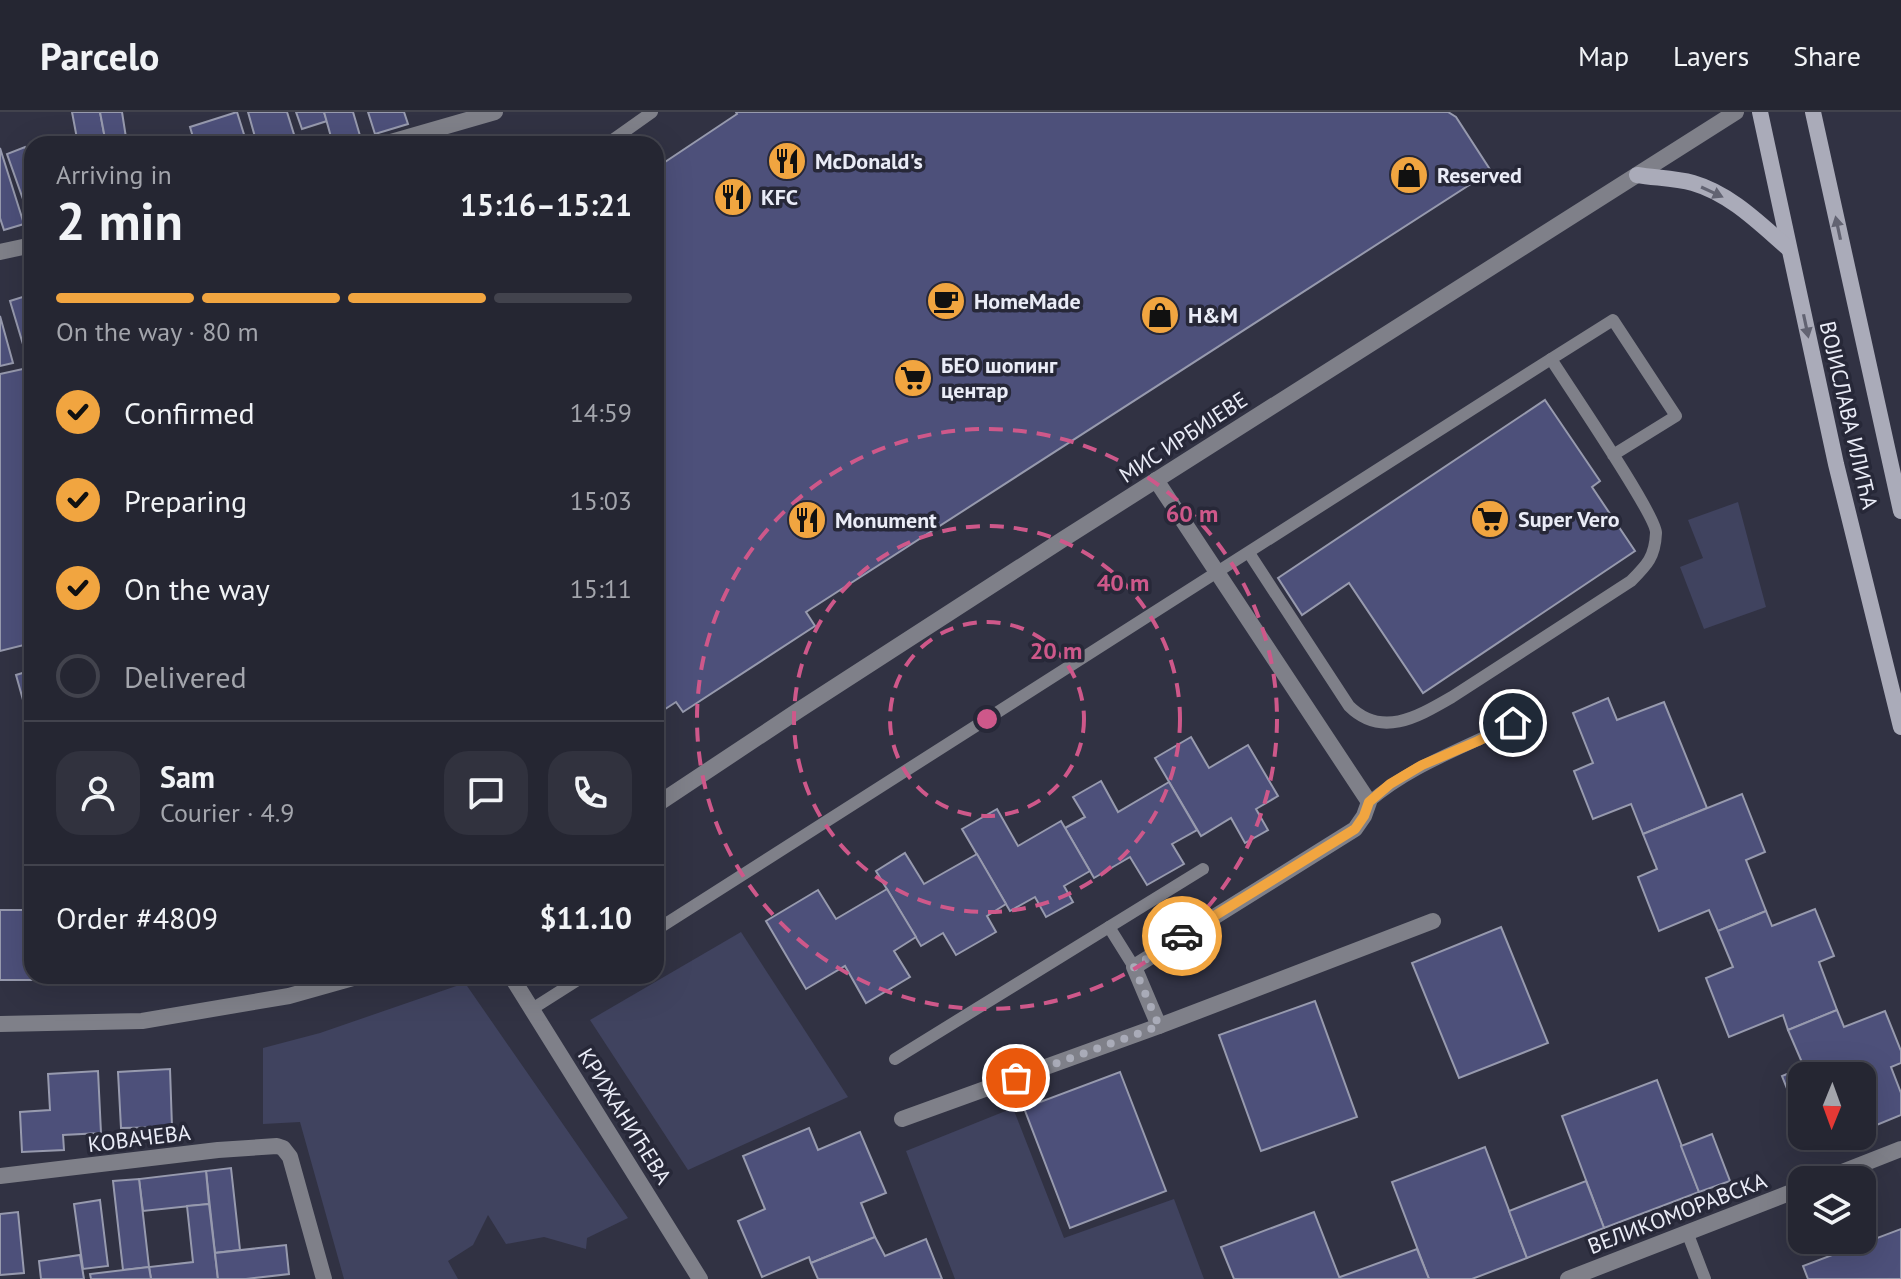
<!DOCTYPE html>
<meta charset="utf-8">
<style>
:root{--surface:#252632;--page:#31323e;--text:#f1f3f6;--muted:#a3a5ac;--line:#42434d;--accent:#f1a540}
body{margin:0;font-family:"PT Sans",sans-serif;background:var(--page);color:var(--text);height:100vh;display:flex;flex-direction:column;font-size:30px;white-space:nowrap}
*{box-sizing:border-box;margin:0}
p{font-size:26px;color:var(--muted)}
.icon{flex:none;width:44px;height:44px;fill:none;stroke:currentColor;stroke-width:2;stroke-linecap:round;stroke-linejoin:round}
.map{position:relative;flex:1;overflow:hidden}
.details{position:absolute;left:24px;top:24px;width:640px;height:848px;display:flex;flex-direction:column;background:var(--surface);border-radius:24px;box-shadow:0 8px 32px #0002,0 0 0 2px var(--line)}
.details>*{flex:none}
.needle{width:52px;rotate:181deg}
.tools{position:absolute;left:1788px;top:950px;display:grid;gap:16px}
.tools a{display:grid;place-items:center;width:88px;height:88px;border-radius:16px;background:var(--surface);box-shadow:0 8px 32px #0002,0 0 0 2px var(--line);font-size:40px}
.pin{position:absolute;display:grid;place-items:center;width:68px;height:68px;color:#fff;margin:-34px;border:4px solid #fff;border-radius:50%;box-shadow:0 2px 8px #0007}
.courier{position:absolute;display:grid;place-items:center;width:80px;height:80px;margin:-40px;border:6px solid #f1a540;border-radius:50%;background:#fff;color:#222;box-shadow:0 2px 10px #0007}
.summary em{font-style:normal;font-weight:700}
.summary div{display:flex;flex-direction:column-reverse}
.summary{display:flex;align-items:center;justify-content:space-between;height:136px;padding:0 32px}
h1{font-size:52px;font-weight:700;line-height:60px}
.bar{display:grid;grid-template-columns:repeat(4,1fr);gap:12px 8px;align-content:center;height:96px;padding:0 32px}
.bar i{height:10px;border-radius:6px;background:var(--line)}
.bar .selected{background:var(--accent)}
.bar p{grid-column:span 4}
.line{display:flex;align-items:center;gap:20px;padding:0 32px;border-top:2px solid var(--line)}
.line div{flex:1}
.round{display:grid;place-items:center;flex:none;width:84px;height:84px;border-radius:24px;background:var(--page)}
ol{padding:0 32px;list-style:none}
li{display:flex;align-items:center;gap:24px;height:88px}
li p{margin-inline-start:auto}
li .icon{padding:8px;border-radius:50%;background:var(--accent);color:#111;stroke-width:4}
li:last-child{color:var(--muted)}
li i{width:44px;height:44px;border:4px solid var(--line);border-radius:50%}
header{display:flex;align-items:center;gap:48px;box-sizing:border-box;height:112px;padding:0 40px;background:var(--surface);border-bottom:2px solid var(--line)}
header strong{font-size:38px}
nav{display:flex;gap:44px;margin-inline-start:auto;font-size:28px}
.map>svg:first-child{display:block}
.green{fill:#40435f}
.building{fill:#4d507a;stroke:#979aae;stroke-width:2}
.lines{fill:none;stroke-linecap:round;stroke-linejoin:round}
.service{stroke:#7f8089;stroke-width:12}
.minor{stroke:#7f8089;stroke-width:16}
.tertiary{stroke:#7f8089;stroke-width:16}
.secondary{stroke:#aaabb9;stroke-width:16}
.oneway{fill:#626372}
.done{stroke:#a9abb8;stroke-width:8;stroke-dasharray:0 14.4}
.route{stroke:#f1a540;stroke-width:10}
.ring{fill:none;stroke:#ce588a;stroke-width:4;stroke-dasharray:14 10}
.labels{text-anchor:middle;stroke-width:7;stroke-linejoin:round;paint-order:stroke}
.poi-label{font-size:22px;font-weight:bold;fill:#eaecf7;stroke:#272838;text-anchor:start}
.street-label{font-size:22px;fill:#eaecf7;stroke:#272838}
.centre{fill:#ce588a;stroke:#272838;stroke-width:4}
.ring-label{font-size:24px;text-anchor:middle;font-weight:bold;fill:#ce588a;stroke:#272838;stroke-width:7;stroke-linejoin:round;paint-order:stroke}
</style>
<header>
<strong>Parcelo</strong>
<nav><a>Map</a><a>Layers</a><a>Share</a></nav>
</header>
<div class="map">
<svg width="1901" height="1167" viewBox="0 0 1901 1167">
<rect width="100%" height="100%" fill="#313243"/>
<!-- green -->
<g class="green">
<path d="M1738 390 1766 495 1704 517 1680 455 1703 446 1688 408Z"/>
<path d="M741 820 848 985 688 1058 590 908Z"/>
<path d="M465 871 628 1106 587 1126 586 1137 544 1125 506 1132 488 1103 473 1133 448 1149 458 1167H344L300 1010 263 1012V936L320 921Z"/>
<path d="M1013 996 1064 1126 1174 1087 1204 1167H955L906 1039Z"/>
</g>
<!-- building -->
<g class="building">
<path d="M72 0H100L106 32H78Z"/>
<path d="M100 0H122L127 32H106Z"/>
<path d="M237 0 247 32H195L190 15Z"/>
<path d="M248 0H287L297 32H257Z"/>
<path d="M296 0H324L327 9 302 17Z"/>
<path d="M324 0H353L361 27 345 32H333Z"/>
<path d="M368 0H404L408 12 375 22Z"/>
<path d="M736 0H1448L1456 5 1491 59 806 500 815 514 683 600 676 590 656 603V56L737 2Z"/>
<path d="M25 35 32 54V87L24 90 7 42Z"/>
<path d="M0 36 24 112 4 118 0 106Z"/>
<path d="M32 182V247L28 249 10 189Z"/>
<path d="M0 204 13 251 0 254Z"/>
<path d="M32 255V531L0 539V262Z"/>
<path d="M1545 288 1600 369 1592 375 1635 439 1423 581 1349 471 1302 503 1278 466Z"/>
<path d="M32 558V620L16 563Z"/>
<path d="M1608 586 1617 608 1664 590 1707 696 1643 722 1631 692 1593 707 1574 659 1593 651 1573 601Z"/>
<path d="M1191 625 1209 656 1248 633 1278 684 1256 697 1268 718 1245 731 1231 706 1201 724 1155 646Z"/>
<path d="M1101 669 1118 700 1169 670 1197 718 1172 732 1184 752 1147 773 1130 745 1094 766 1065 716 1085 705 1073 685Z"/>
<path d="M1742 682 1765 740 1746 748 1766 799 1718 819 1709 798 1659 819 1638 765 1657 757 1643 722Z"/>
<path d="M997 697 1018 734 1061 709 1090 759 1064 774 1073 790 1046 805 1035 785 1010 799 962 717Z"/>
<path d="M905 741 924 772 977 742 1006 792 987 804 996 820 956 843 943 821 921 834 876 759Z"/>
<path d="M887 777 916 825 894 839 910 865 866 891 845 854 806 877 766 809 818 778 836 807Z"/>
<path d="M1815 797 1834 844 1819 850 1837 898 1788 918 1783 903 1729 925 1706 866 1733 855 1718 819 1766 799 1772 814Z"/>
<path d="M0 798H32V864H41V868H0Z"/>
<path d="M1501 815 1548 931 1459 966 1412 851Z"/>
<path d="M1315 889 1357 1005 1261 1039 1219 923Z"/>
<path d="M1837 898 1844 915 1885 899 1901 939V951L1891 955 1901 981V1003L1862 1019V964H1802V1014L1782 964 1804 955 1788 918Z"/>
<path d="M170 957 172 1015 121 1016 118 960Z"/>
<path d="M98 959 101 1021 63 1023 64 1038 22 1040 20 1000 50 998 48 962Z"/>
<path d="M1120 960 1166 1079 1070 1116 1024 996Z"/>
<path d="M1657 968 1699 1080 1604 1116 1562 1004Z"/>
<path d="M809 1016 818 1038 860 1020 886 1081 861 1091 875 1125 811 1151 809 1145 762 1165 738 1109 765 1097 743 1044Z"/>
<path d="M1712 1022 1730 1069 1699 1080 1681 1034Z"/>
<path d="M1485 1035 1527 1146 1472 1167H1429L1392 1070Z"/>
<path d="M231 1056 240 1138 215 1141 206 1059Z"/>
<path d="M206 1059 209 1092 143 1099 139 1067Z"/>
<path d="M139 1067 149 1155 123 1158 113 1069Z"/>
<path d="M1586 1069 1604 1116 1527 1146 1509 1099Z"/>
<path d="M100 1088 108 1154 83 1157 74 1092Z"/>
<path d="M209 1092 218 1167H151L149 1155 193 1150 187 1094Z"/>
<path d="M18 1100 24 1161 0 1163V1102Z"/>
<path d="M1314 1100 1340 1167H1234L1221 1135Z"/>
<path d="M1901 1117V1167H1808L1803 1154Z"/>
<path d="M875 1125 885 1144 926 1127 942 1167H818L811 1151Z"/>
<path d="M286 1133 289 1162 246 1167H218L215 1141Z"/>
<path d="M1417 1137 1429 1167H1340V1165Z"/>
<path d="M80 1143 84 1167H41L39 1149Z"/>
<path d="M149 1155 151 1167H91L90 1162Z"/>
</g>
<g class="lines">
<!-- service -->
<g class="service">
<path d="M607 32 652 0"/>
<path d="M1249 441 1349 594C1382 627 1419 604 1452 585L1631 469C1647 453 1655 445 1656 421 1657 404 1566 271 1551 247L1613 208 1676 304 1613 343"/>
<path d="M1369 690C1412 653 1463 637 1513 611"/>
<path d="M1109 815 1134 855"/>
<path d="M656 818 1551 247"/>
<path d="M532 897 584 864"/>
<path d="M895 947 1203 757"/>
<path d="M1687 1120 1705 1167"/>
</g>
<!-- minor -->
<g class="minor">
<path d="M384 32 495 0"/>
<path d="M0 140 32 133"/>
<path d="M1156 368 1369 690 1364 704 1355 717 1134 855 1159 914"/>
<path d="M511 864 700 1167"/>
<path d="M902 1007 1159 914 1433 809"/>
<path d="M0 1064 218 1038 277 1034 283 1036 290 1045 324 1167"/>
<path d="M1822 1068 1901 1037"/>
<path d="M1568 1167 1802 1076"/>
</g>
<!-- tertiary -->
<g class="tertiary">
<path d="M656 693 799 598 1065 426 1736 0"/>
<path d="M0 912 142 909 289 884 360 864"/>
</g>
<!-- secondary -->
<g class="secondary">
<path d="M1760 0 1836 352 1901 615"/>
<path d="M1813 0 1901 399"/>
<path d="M1637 63C1655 66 1675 66 1693 71 1731 82 1760 112 1789 137"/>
</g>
</g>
<!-- one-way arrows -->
<defs><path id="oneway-solid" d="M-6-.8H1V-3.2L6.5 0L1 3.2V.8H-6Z" transform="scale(2)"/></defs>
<g class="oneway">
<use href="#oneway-solid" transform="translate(1712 80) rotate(25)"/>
<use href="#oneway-solid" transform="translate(1838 116) rotate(-102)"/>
<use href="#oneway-solid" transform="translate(1806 214) rotate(78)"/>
</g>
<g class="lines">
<!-- done -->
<path class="done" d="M1016 966 1159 914 1134 855 1182 824"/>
<!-- route -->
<path class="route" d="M1182 824 1355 717 1364 704 1369 690 1390 672 1422 653 1478 629 1513 611"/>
</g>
<!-- distance rings -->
<g class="ring">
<circle cx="987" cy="607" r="97"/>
<circle cx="987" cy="607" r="193"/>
<circle cx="987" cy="607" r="290"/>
</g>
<!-- icons -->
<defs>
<g id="restaurant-disc" transform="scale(2)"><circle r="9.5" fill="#f1a540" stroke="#272838"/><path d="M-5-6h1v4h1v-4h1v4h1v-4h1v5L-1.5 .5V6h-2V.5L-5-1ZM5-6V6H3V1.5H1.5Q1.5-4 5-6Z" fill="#111"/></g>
<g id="shop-disc" transform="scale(2)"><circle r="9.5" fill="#f1a540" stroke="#272838"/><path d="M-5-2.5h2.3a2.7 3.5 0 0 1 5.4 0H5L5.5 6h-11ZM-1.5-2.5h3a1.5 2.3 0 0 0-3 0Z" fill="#111"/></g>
<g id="cafe-disc" transform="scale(2)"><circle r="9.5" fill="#f1a540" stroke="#272838"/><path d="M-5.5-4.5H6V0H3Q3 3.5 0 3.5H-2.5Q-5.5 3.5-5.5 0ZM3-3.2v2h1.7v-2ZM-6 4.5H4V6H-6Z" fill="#111"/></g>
<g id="supermarket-disc" transform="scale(2)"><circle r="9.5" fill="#f1a540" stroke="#272838"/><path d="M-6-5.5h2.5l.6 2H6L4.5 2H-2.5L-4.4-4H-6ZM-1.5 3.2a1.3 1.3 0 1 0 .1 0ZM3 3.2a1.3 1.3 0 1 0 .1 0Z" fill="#111"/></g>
</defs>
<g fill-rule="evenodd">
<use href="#restaurant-disc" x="787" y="49"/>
<use href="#shop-disc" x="1409" y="63"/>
<use href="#restaurant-disc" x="733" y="85"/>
<use href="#cafe-disc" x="946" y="189"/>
<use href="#shop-disc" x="1160" y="203"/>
<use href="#supermarket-disc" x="913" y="266"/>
<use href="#supermarket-disc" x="1490" y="407"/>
<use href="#restaurant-disc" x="807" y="408"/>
</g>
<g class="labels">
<!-- poi labels -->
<g class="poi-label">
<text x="815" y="57">McDonald's</text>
<text x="1437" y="71">Reserved</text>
<text x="761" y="93">KFC</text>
<text x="974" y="197">HomeMade</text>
<text x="1188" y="211">H&amp;M</text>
<text x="941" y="261">БЕО шопинг<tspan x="941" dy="25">центар</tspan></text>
<text x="1518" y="415">Super Vero</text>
<text x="835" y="416">Monument</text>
</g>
<!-- street labels -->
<g class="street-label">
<text transform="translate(1849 303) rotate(77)" y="8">ВОЈИСЛАВА ИЛИЋА</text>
<text transform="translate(1183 325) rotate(-33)" y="8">МИС ИРБИЈЕВЕ</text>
<text transform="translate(625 1004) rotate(58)" y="8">КРИЖАНИЋЕВА</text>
<text transform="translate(139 1026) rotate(-7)" y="8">КОВАЧЕВА</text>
<text transform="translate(1677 1101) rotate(-21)" y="8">ВЕЛИКОМОРАВСКА</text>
</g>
</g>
<circle cx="987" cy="607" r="12" class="centre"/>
<g class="ring-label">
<text x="1192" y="410">60 m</text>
<text x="1123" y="479">40 m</text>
<text x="1056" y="547">20 m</text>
</g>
</svg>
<div class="tools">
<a><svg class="needle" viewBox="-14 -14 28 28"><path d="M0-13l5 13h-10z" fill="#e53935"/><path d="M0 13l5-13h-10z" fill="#a3a5ac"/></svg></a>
<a><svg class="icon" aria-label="layers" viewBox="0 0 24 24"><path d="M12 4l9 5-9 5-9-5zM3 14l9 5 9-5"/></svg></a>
</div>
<div class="pin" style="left:1016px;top:966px;background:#ea580c"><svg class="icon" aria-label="bag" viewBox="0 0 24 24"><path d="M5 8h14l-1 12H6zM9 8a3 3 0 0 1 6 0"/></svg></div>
<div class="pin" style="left:1513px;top:611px;background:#1f2937"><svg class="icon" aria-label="home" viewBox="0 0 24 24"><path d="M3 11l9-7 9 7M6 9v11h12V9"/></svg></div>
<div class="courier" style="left:1182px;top:824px"><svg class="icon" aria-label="car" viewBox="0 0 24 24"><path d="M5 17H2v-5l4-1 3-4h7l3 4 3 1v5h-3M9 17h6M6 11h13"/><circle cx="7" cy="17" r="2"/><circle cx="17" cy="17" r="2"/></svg></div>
<section class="details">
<div class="summary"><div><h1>2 min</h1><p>Arriving in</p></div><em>15:16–15:21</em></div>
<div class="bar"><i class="selected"></i><i class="selected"></i><i class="selected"></i><i></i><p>On the way · 80 m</p></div>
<ol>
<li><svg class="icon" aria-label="check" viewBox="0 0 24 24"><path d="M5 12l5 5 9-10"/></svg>Confirmed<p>14:59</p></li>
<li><svg class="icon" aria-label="check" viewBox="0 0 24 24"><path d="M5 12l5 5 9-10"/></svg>Preparing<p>15:03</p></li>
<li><svg class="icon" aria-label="check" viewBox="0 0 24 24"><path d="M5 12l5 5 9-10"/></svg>On the way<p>15:11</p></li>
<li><i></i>Delivered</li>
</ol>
<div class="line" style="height:144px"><a class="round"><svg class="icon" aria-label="person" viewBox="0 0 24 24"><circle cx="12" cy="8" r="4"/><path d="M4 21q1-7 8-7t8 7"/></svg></a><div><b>Sam</b><p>Courier · 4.9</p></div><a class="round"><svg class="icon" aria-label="chat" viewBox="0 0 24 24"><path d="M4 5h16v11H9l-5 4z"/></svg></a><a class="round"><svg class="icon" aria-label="phone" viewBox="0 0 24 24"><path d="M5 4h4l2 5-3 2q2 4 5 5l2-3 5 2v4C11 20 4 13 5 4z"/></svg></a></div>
<div class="line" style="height:104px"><div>Order #4809</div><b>$11.10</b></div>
</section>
</div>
